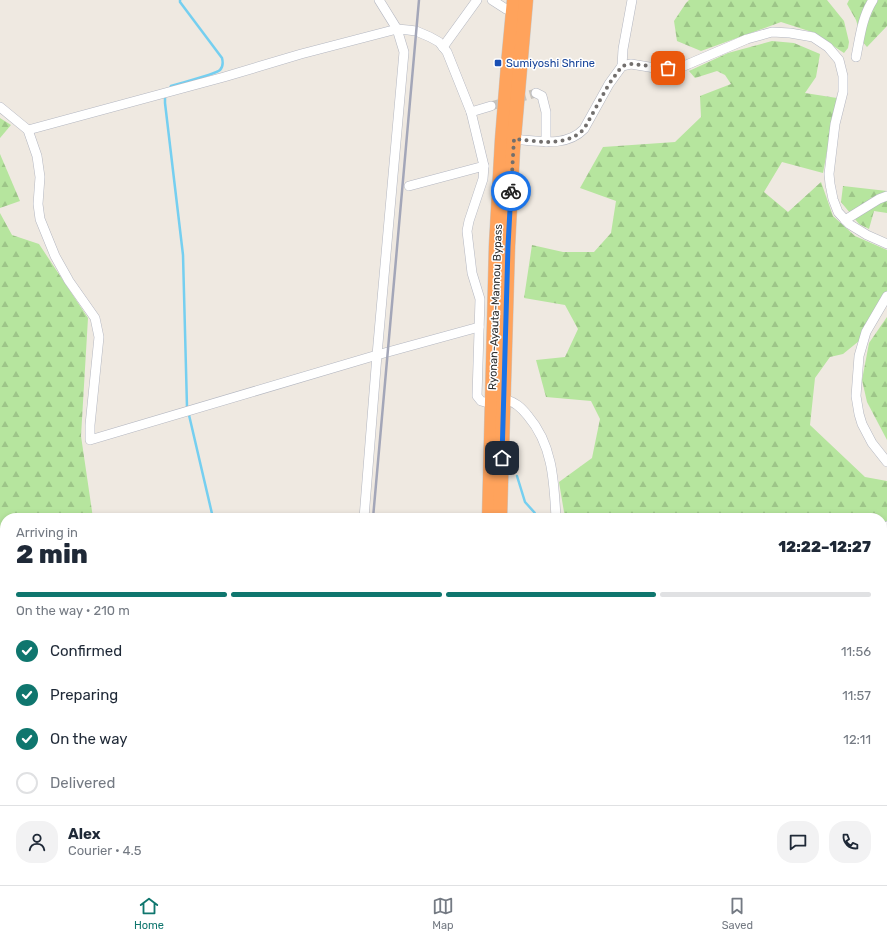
<!DOCTYPE html>
<meta charset="utf-8">
<style>
:root{--surface:#fff;--page:#f2f2f3;--text:#1f2937;--muted:#747a83;--line:#e0e1e3;--accent:#0f766e}
body{margin:0;font-family:Rubik,sans-serif;background:var(--page);color:var(--text);height:100vh;display:flex;flex-direction:column;font-size:15px;white-space:nowrap}
*{box-sizing:border-box;margin:0}
p{font-size:13px;color:var(--muted)}
.icon{flex:none;width:22px;height:22px;fill:none;stroke:currentColor;stroke-width:2;stroke-linecap:round;stroke-linejoin:round}
.map{position:relative;flex:1;overflow:hidden}
.panel{position:absolute;left:0px;top:513px;width:887px;height:372px;display:flex;flex-direction:column;background:var(--surface);border-radius:16px 16px 0 0;box-shadow:0 2px 6px #0003}
.panel>*{flex:none}
.pin{position:absolute;display:grid;place-items:center;width:34px;height:34px;color:#fff;margin:-17px;border-radius:8px;box-shadow:0 2px 6px #0006}
.courier{position:absolute;display:grid;place-items:center;width:40px;height:40px;margin:-20px;border:3px solid #1a73e8;border-radius:50%;background:#fff;color:#222;box-shadow:0 1px 5px #0007}
.summary em{font-style:normal;font-weight:800}
.summary div{display:flex;flex-direction:column-reverse}
.summary{display:flex;align-items:center;justify-content:space-between;height:68px;padding:0 16px}
h1{font-size:26px;font-weight:800;line-height:30px}
.bar{display:grid;grid-template-columns:repeat(4,1fr);gap:6px 4px;align-content:center;height:48px;padding:0 16px}
.bar i{height:5px;border-radius:3px;background:var(--line)}
.bar .active{background:var(--accent)}
.bar p{grid-column:span 4}
.line{display:flex;align-items:center;gap:10px;padding:0 16px;border-top:1px solid var(--line)}
.line div{flex:1}
.round{display:grid;place-items:center;flex:none;width:42px;height:42px;border-radius:16px;background:var(--page)}
ol{padding:0 16px;list-style:none}
li{display:flex;align-items:center;gap:12px;height:44px}
li p{margin-inline-start:auto}
li .icon{padding:4px;border-radius:50%;background:var(--accent);color:#fff;stroke-width:4}
li:last-child{color:var(--muted)}
li i{width:22px;height:22px;border:2px solid var(--line);border-radius:50%}
.tab-bar{display:flex;justify-content:space-around;align-items:center;height:56px;border-top:1px solid var(--line);background:var(--surface);font-size:11px;color:var(--muted)}
.tab-bar a{display:grid;justify-items:center;gap:2px}
.tab-bar .active{color:var(--accent)}
.map>svg:first-child{display:block}
.forest{fill:url(#forest-firs)}
.water{fill:url(#water-rules)}
.lines{fill:none;stroke-linecap:round;stroke-linejoin:round}
.stream{stroke:#75cff0;stroke-width:2.5}
.minor-tunnel{stroke:#c8c4bd;stroke-width:9;stroke-dasharray:9 4.5;stroke-linecap:butt}
.minor-casing{stroke:#b4b7c1;stroke-width:10}
.highway-casing{stroke:#c9c9c9;stroke-width:15}
.minor{stroke:#fff;stroke-width:9}
.highway{stroke:#ffa35c;stroke-width:14}
.rail{stroke:#a3a6b8;stroke-width:2.5}
.done{stroke:#726f6d;stroke-width:4;stroke-dasharray:0 7.2}
.route{stroke:#1a73e8;stroke-width:5}
.transit-dot{fill:#1a4fb4;stroke:#fff;stroke-width:1.5}
.labels{text-anchor:middle;stroke-width:3;stroke-linejoin:round;paint-order:stroke}
.transit-label{font-size:11px;fill:#164399;stroke:#fff;text-anchor:start}
.street-label{font-size:11px;fill:#2e2e2e;stroke:#fff}
</style>
<div class="map">
<svg width="887" height="885" viewBox="0 0 887 885">
<defs>
<pattern id="forest-firs" width="22" height="20" patternUnits="userSpaceOnUse"><rect width="22" height="20" fill="#b6e59e"/><path d="M5 1l3.5 6h-7zM16 11l3.5 6h-7z" fill="#9dc588"/></pattern>
<pattern id="water-rules" width="6" height="5" patternUnits="userSpaceOnUse"><rect width="6" height="5" fill="#75cff0"/><path d="M0 2.5h6" fill="none" stroke="#66b2ce"/></pattern>
</defs>
<rect width="100%" height="100%" fill="#efe9e1"/>
<!-- forest -->
<g class="forest">
<path d="M689 0H827L844 21 849 42 848 48 844 53 812 32 781 22 701 51 677 41 674 21 686 3Z"/>
<path d="M849 0H887V26L867 47 863 42 856 20 847 4Z"/>
<path d="M772 41 794 43 820 54 816 77 805 93 837 98 823 173 782 162 764 192 788 212 821 182 833 216 855 236 887 250V294L859 341 843 354 830 357 815 378 810 425 865 477 887 481V523L886 526 882 521V518H588L587 516 565 518 559 482 592 458 600 419 591 401 546 397 536 360 565 357 578 329 565 305 524 298 532 245 563 252H594L611 233 616 201 580 188 603 147 675 142 701 117 700 96 731 84 725 75 717 71 695 78 689 71 728 53Z"/>
<path d="M0 118 11 125 0 138Z"/>
<path d="M0 154 20 201 0 208Z"/>
<path d="M843 186 887 191V213L874 211 869 229 859 224 841 202Z"/>
<path d="M0 213 12 235 39 244 88 318 81 436 93 518H5V737L3 736 0 737Z"/>
<path d="M887 317V440L867 402 862 380 869 343Z"/>
<path d="M887 644V709L882 708V646Z"/>
<path d="M887 746V885H866L862 880H882V748Z"/>
</g>
<!-- water -->
<path class="water" d="M882 710 887 711V737L882 739Z"/>
<g class="lines">
<!-- stream -->
<g class="stream">
<path d="M170 88 171 86C180 83 214 75 220 70 223 67 223 62 222 58L180 2V0"/>
<path d="M165 98V103L183 255 187 407"/>
<path d="M189 415 213 518"/>
<path d="M517 476 525 502 534 512 538 518"/>
<path d="M882 574 887 566"/>
<path d="M349 880 351 885"/>
<path d="M708 880 710 885"/>
<path d="M332 885V880"/>
<path d="M385 885 407 880"/>
</g>
<!-- minor-tunnel -->
<path class="minor-tunnel" d="M491 106 536 93"/>
<!-- minor casing -->
<g class="minor-casing">
<g id="minor">
<path d="M492 0 506 9 513 10"/>
<path d="M443 47 477 0"/>
<path d="M856 57C860 37 862 17 873 0"/>
<path d="M622 66 623 49 632 0"/>
<path d="M536 93 542 96 546 112V142"/>
<path d="M0 107 28 130 37 156 40 177 38 204 40 219 55 256 69 281 95 318 99 337 90 425V440L377 355 479 327"/>
<path d="M471 112 491 106"/>
<path d="M28 130 224 77 301 54 397 29 408 30 416 31 430 37 439 42 447 52 471 112 484 166 409 186"/>
<path d="M509 139C534 140 565 149 584 129L609 84 622 66 631 64 655 68H668L684 66 747 39 772 32 790 33 813 37 828 47 839 60 843 76V92L835 124 829 174 830 184 833 199 838 212 849 224 867 235 887 244"/>
<path d="M484 166 483 179 469 221 467 231 472 273 480 299 477 396 481 401 492 404"/>
<path d="M845 220 879 199 887 196"/>
<path d="M887 296 866 332 859 356 856 396 859 414 862 424 872 443 887 462"/>
<path d="M504 399C515 402 521 407 528 416 553 445 554 482 556 518"/>
<path d="M364 518 377 355 404 52 397 29 379 0"/>
<path d="M882 532 887 526"/>
<path d="M0 838 3 833"/>
<path d="M746 880 748 885"/>
<path d="M0 884V885"/>
<path d="M55 885 65 880"/>
</g>
</g>
<!-- highway casing -->
<g class="highway-casing">
<g id="highway">
<path d="M489 518 496 245 502 139 508 64 514 0"/>
<path d="M500 518 508 246 513 150 526 0"/>
<path d="M482 880V885"/>
<path d="M495 880 496 885"/>
<path d="M432 885 446 880"/>
</g>
</g>
<!-- minor -->
<use href="#minor" class="minor"/>
<!-- highway -->
<use href="#highway" class="highway"/>
<!-- rail -->
<g class="rail">
<path d="M373 518 419 0"/>
<path d="M341 885 342 880"/>
</g>
</g>
<g class="lines">
<!-- done -->
<path class="done" d="M511 191 514 139C537 141 566 148 584 129L609 84 622 66 631 64 668 68"/>
<!-- route -->
<path class="route" d="M502 458 508 246 511 191"/>
</g>
<!-- markers -->
<rect class="transit-dot" x="494" y="59" width="8" height="8" rx="2"/>
<g class="labels">
<!-- transit labels -->
<g class="transit-label">
<text x="506" y="67">Sumiyoshi Shrine</text>
</g>
<!-- street labels -->
<g class="street-label">
<text transform="translate(495 307) rotate(-88)" y="4">Ryonan-Ayauta-Mannou Bypass</text>
</g>
</g>
</svg>
<div class="pin" style="left:668px;top:68px;background:#ea580c"><svg class="icon" aria-label="bag" viewBox="0 0 24 24"><path d="M5 8h14l-1 12H6zM9 8a3 3 0 0 1 6 0"/></svg></div>
<div class="pin" style="left:502px;top:458px;background:#1f2937"><svg class="icon" aria-label="home" viewBox="0 0 24 24"><path d="M3 11l9-7 9 7M6 9v11h12V9"/></svg></div>
<div class="courier" style="left:511px;top:191px"><svg class="icon" aria-label="bike" viewBox="0 0 24 24"><circle cx="6" cy="16" r="4"/><circle cx="18" cy="16" r="4"/><path d="M6 16l4-8h5l3 8M10 8l3 8H6M13 5h3"/></svg></div>
<section class="panel">
<div class="summary"><div><h1>2 min</h1><p>Arriving in</p></div><em>12:22–12:27</em></div>
<div class="bar"><i class="active"></i><i class="active"></i><i class="active"></i><i></i><p>On the way · 210 m</p></div>
<ol>
<li><svg class="icon" aria-label="check" viewBox="0 0 24 24"><path d="M5 12l5 5 9-10"/></svg>Confirmed<p>11:56</p></li>
<li><svg class="icon" aria-label="check" viewBox="0 0 24 24"><path d="M5 12l5 5 9-10"/></svg>Preparing<p>11:57</p></li>
<li><svg class="icon" aria-label="check" viewBox="0 0 24 24"><path d="M5 12l5 5 9-10"/></svg>On the way<p>12:11</p></li>
<li><i></i>Delivered</li>
</ol>
<div class="line" style="height:72px"><a class="round"><svg class="icon" aria-label="person" viewBox="0 0 24 24"><circle cx="12" cy="8" r="4"/><path d="M4 21q1-7 8-7t8 7"/></svg></a><div><b>Alex</b><p>Courier · 4.5</p></div><a class="round"><svg class="icon" aria-label="chat" viewBox="0 0 24 24"><path d="M4 5h16v11H9l-5 4z"/></svg></a><a class="round"><svg class="icon" aria-label="phone" viewBox="0 0 24 24"><path d="M5 4h4l2 5-3 2q2 4 5 5l2-3 5 2v4C11 20 4 13 5 4z"/></svg></a></div>
</section>
</div>
<nav class="tab-bar">
<a class="active"><svg class="icon" aria-label="home" viewBox="0 0 24 24"><path d="M3 11l9-7 9 7M6 9v11h12V9"/></svg>Home</a>
<a><svg class="icon" aria-label="map" viewBox="0 0 24 24"><path d="M3 6l6-2 6 2 6-2v14l-6 2-6-2-6 2zM9 4v14M15 6v14"/></svg>Map</a>
<a><svg class="icon" aria-label="saved" viewBox="0 0 24 24"><path d="M7 4h10v16l-5-4-5 4z"/></svg>Saved</a>
</nav>
